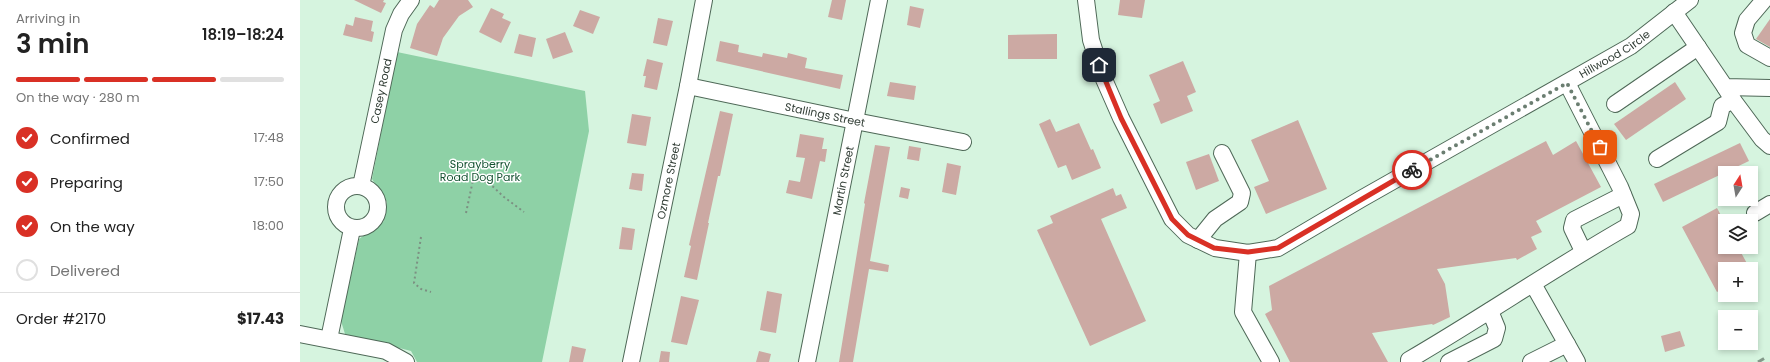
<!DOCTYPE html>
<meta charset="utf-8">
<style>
:root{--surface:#fff;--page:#f6f6f6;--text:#222;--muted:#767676;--line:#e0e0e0;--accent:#d93025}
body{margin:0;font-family:Poppins,sans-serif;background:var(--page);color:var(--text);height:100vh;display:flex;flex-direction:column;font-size:15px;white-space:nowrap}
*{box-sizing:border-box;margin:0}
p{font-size:13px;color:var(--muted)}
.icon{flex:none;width:22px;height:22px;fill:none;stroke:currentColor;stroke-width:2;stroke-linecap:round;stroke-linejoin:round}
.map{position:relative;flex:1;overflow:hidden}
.details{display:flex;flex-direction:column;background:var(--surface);width:300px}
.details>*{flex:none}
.needle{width:26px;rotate:11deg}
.tools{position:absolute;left:1418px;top:166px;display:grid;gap:8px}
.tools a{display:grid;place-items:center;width:40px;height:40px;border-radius:0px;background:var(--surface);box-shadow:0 2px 6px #0003;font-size:20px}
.pin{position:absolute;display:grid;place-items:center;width:34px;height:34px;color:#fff;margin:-17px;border-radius:8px;box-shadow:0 2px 6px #0006}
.courier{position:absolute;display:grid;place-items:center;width:40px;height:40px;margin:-20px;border:3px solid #d93025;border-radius:50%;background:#fff;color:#222;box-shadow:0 1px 5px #0007}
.head em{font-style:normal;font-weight:600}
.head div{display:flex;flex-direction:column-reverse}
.head{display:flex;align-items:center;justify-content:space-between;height:68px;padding:0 16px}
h1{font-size:26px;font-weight:600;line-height:30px}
.bar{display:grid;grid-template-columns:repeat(4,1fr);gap:6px 4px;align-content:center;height:48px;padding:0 16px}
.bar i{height:5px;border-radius:3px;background:var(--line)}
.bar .on{background:var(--accent)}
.bar p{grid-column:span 4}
.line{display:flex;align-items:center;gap:10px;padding:0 16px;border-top:1px solid var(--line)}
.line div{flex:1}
ol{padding:0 16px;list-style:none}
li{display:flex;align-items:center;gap:12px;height:44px}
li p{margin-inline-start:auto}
li .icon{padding:4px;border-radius:50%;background:var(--accent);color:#fff;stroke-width:4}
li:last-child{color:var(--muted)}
li i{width:22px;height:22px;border:2px solid var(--line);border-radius:50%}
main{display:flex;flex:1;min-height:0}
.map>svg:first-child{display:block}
.green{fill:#8ed1a6}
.building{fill:#cca9a3}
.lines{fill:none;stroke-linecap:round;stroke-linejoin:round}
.minor-casing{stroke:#4e6857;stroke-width:18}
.path{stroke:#7c9082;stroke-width:2;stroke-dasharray:2 3;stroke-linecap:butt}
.minor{stroke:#fff;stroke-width:16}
.rail{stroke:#839889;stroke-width:3;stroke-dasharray:7 7;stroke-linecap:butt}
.done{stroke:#6b7e71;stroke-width:4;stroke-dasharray:0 7.2}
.route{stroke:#d93025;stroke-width:5}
.labels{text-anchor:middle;stroke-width:3;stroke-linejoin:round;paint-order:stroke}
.street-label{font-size:11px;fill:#323e36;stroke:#fff}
.park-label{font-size:11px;fill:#155332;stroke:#fff}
</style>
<main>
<section class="details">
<div class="head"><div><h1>3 min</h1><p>Arriving in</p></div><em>18:19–18:24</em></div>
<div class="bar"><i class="on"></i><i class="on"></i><i class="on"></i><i></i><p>On the way · 280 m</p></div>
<ol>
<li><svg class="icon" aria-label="check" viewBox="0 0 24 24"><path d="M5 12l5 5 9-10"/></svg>Confirmed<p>17:48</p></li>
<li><svg class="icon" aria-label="check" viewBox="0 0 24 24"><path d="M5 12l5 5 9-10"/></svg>Preparing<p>17:50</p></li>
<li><svg class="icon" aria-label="check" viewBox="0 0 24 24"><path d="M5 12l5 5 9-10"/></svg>On the way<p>18:00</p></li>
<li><i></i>Delivered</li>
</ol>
<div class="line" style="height:52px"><div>Order #2170</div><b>$17.43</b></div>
</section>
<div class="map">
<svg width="1470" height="362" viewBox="0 0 1470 362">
<rect width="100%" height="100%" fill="#d6f4df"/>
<!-- green -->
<path class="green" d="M97 52 285 91 289 131 242 362H117L111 351 45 334 41 321 59 239 84 221 87 202 72 179Z"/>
<!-- building -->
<g class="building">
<path d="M54 0H84L83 2 86 3 81 13Z"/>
<path d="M139 0H168L173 7 159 16 143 38 137 56 110 48 117 24 130 5 134 8Z"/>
<path d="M532 0H546L542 20 528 17Z"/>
<path d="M820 0H845L842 18 818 15Z"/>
<path d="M610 6 624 9 620 28 607 25Z"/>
<path d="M191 8 204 14 202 18 211 22 201 43 179 32Z"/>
<path d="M280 10 300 17 293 34 273 26Z"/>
<path d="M55 17 73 21 71 31 74 32 72 42 43 35 46 24 53 26Z"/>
<path d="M358 18 373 21 367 46 353 43Z"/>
<path d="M1470 19V47L1456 39Z"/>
<path d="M265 32 273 52 253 59 246 39Z"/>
<path d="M219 34 236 38 232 57 214 53Z"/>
<path d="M757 34V59H708V35Z"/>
<path d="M420 41 439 45 438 52 462 57 463 53 487 58 488 53 507 58 505 68 543 75 540 89 416 61Z"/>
<path d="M347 59 363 63 357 90 344 87 346 76H343Z"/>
<path d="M883 61 896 92 887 96 893 111 861 124 853 104 860 101 849 75Z"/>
<path d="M590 82 616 86 614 100 587 96Z"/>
<path d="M1375 82 1386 99 1326 140 1314 124Z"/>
<path d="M420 111 433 114 420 176H418L408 223H409L397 280 384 277 391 246 389 245Z"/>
<path d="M332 114 351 117 346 146 327 143Z"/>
<path d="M750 119 756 132 779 123 791 150 793 149 801 168 772 180 766 165 758 168 739 124Z"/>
<path d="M998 120 1027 189 966 214 954 187 969 181 951 140Z"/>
<path d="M500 134 524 138 522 149H527L525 162 520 161 512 199 486 193 489 180 500 182 505 158 496 157Z"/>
<path d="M1246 141 1253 155 1276 141 1301 187 1236 221 1242 232 1231 237 1237 249 1217 260 1216 258 1137 269 1145 284 1150 317 1133 325 1132 324 1072 333 1088 362H990L965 314 972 310 969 286Z"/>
<path d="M1440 143 1449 161 1363 202 1354 184Z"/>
<path d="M575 145 590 147 570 261 589 265 588 272 569 269 553 362H539L565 204 564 203Z"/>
<path d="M609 146 621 148 619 161 607 159Z"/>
<path d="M909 154 919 181 896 190 886 162Z"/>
<path d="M647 163 661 166 656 195 642 192Z"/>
<path d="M332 173 344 174 342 191 329 189Z"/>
<path d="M601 187 610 189 608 199 599 197Z"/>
<path d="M813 188 816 196 821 194 827 208 801 219 846 321 790 346 737 230 753 223 750 216Z"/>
<path d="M1417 208 1425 223V247H1438L1450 269H1425V287L1417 292 1382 227Z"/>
<path d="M322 227 335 229 332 250 319 249Z"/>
<path d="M467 291 482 294 476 333 460 330Z"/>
<path d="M381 296 399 300 387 345 371 342Z"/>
<path d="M1380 331 1385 346 1365 352 1361 336Z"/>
<path d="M272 346 286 349 283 362H269Z"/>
<path d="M361 351 370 352 369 362H359Z"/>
<path d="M459 351 471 354 469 362H456Z"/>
</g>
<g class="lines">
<!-- minor casing -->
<g class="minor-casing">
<g id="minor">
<path id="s1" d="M786 0 791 40 803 77 821 118 872 219 888 235 915 248 948 253 978 248 1061 199 1331 46 1390 0"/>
<path d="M1464 0 1447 20 1443 33 1447 45 1470 58"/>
<path d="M1374 12 1425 87 1470 88"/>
<path id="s2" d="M388 86 555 121 663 142"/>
<path d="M1433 100 1462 139 1470 146"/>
<path d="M1315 104 1398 47"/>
<path d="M1357 159 1418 122 1422 106 1433 100 1425 87"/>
<circle cx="57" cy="207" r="21"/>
<path id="s3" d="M61 186 94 30 101 14 111 0"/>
<path d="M1455 213 1470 204"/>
<path d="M898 240 915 219 940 202 942 193 922 153"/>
<path d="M1283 251 1272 228 1274 220 1323 195"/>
<path d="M948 253 943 312 971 362"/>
<path d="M1233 284 1277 362"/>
<path d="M0 334 86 351 106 362"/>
<path d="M29 339 52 229"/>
<path id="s4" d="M331 362 388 86 404 0"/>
<path id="s5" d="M507 362 579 0"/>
<path d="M1109 362V360C1183 317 1254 268 1328 226L1331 214 1320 187 1267 83"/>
<path d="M1149 362 1194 339 1197 328 1190 311"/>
<path d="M1231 362 1267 344"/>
</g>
</g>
<!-- path -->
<g class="path">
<path d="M166 213 173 180 188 182 204 197 224 212"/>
<path d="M121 237 114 283 121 289 131 292"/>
</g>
<!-- minor -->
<use href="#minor" class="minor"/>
<!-- rail -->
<path class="rail" d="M1458 362 1470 355"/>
</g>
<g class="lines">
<!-- done -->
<path class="done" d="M1112 170 1267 83 1300 147"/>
<!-- route -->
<path class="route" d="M799 65 821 118 872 219 888 235 914 248 948 252 978 248 1112 170"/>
</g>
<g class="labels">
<!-- street labels -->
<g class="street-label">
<text dy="4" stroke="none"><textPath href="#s1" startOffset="742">Hillwood Circle</textPath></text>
<text dy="4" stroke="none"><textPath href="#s3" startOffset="97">Casey Road</textPath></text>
<text dy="4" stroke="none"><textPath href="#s2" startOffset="140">Stallings Street</textPath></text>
<text dy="4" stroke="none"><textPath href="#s4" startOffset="185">Ozmore Street</textPath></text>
<text dy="4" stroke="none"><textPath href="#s5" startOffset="185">Martin Street</textPath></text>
</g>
<!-- park labels -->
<g class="park-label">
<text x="180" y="168">Sprayberry<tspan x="180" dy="13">Road Dog Park</tspan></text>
</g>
</g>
</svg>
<div class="tools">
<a><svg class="needle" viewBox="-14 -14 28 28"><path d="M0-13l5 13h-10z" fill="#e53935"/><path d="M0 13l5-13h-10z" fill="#767676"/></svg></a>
<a><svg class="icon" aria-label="layers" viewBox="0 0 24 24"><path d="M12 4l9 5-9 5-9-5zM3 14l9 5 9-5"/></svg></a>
<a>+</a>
<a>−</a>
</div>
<div class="pin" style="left:1300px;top:147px;background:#ea580c"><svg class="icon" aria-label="bag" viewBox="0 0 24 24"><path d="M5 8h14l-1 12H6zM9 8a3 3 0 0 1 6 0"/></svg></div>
<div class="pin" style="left:799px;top:65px;background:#1f2937"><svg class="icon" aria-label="home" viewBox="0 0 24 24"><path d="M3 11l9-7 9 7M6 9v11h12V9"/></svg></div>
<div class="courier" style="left:1112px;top:170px"><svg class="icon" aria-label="bike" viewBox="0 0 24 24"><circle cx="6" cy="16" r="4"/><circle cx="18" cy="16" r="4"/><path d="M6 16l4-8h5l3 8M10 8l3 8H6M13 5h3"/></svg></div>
</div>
</main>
